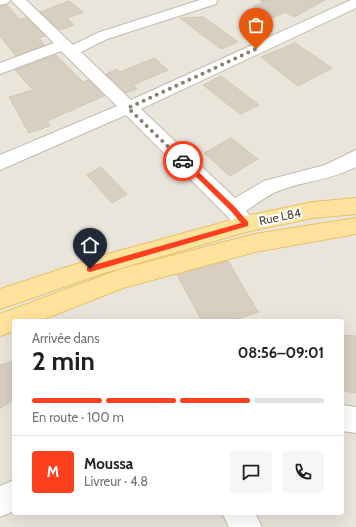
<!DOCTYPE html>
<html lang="fr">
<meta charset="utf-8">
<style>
:root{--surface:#fff;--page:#f6f6f6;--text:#222;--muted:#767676;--line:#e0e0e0;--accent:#fc3f1d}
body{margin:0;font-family:Cabin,sans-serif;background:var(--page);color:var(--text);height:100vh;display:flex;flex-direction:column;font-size:15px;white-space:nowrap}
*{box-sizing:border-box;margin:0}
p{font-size:13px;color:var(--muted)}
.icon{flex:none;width:22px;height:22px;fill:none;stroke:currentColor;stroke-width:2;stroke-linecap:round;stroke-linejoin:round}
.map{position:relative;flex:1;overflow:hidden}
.sheet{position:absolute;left:12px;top:319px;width:332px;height:196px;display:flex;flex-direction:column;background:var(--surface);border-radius:4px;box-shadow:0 4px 16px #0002}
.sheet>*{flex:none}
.pin{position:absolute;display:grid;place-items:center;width:34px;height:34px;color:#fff;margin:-41px -17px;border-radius:50% 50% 50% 0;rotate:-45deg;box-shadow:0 0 4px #0007}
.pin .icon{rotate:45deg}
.courier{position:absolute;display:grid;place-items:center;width:40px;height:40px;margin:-20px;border:3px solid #fc3f1d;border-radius:50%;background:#fff;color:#222;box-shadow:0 1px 5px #0007}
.headline em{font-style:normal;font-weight:700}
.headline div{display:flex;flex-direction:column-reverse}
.headline{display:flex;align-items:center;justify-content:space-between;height:68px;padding:0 20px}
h1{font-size:26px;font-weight:700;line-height:30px}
.bar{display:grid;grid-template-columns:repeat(4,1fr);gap:6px 4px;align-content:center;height:48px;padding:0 20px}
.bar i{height:5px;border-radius:3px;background:var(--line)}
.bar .selected{background:var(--accent)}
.bar p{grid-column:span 4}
.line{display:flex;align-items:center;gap:10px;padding:0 20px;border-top:1px solid var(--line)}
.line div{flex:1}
.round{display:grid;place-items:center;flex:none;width:42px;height:42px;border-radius:4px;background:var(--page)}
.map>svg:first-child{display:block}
.residential{fill:#eae5da;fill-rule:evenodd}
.building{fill:#d8cfc1;stroke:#d3c7b4}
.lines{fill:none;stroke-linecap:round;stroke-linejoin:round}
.minor-casing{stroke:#c2bbae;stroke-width:2}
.major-casing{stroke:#e6c16a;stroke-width:2}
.minor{fill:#fff;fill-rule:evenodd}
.major{fill:#ffe39c;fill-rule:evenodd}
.route{fill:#fc3f1d}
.done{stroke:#878178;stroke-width:4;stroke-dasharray:0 7.2}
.labels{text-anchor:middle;stroke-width:4;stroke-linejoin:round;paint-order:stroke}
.street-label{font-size:12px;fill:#4b4439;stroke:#fff}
</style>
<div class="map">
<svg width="356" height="527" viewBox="0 0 356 527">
<rect width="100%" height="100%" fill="#f6f3ec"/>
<!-- residential -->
<path class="residential" d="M0 0H356V527H0ZM14 321H342V513H14Z"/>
<!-- building -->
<g class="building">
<path d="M260 0H325L294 17 285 12 272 18 254 6 264 2Z"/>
<path d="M69 1 83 12 67 18 74 25 60 30 40 12Z"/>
<path d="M7 5 20 20 26 17 45 36 39 38 45 45 16 56 0 36V6Z"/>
<path d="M203 17 219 28 238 42 221 49 180 18Z"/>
<path d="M295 43 332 68 298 86 261 57Z"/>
<path d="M56 55 83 82 89 80 104 96 47 121 50 126 29 133 9 97 33 90 15 70Z"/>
<path d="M154 58 168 70 133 85 137 89 126 93 106 74 117 69 120 72Z"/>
<path d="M221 76 259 105 240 114 203 85Z"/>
<path d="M231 138 258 159 230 176 204 153Z"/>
<path d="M101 167 121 188 127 194 112 203 87 175Z"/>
<path d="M228 261 258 312 233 321H202L177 275Z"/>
<path d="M342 335 356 336V393L342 391Z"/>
<path d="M14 361V400L0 408V365Z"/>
</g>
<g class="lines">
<!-- minor casing -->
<g class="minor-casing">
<g id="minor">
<path d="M0 0H10L8 3 0 5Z"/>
<path d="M11 0H26L73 45 97 33 200 0H217L216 4 107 39 81 52 131 100 351 0H356V8L141 109 235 198 264 181 325 165 356 150V167C331 180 304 181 278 191 267 195 257 204 246 211L256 224 253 230C238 235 235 225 226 215L126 115 0 170V155L117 106 61 51 0 74V63L54 43Z"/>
<path d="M342 405 356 407V433L342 431Z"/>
<path d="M14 480V511L0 517V486Z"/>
<path d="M222 513H255L262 527H229Z"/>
</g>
</g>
<!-- major casing -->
<g class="major-casing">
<g id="major">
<path d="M356 198V214L313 218 246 232 104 273 0 309V289L104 255 246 216 313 202Z"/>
<path d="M356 218V234L255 252 123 288 39 321H14V331L0 336V314L121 269 255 234Z"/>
</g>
</g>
<!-- minor -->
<use href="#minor" class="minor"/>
<!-- major -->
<use href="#major" class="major"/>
</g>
<!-- route -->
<path class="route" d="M181 159H185L235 207 248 222V226L90 272 87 271V267L90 266 241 223 231 211 181 162Z"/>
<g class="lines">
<!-- done -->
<path class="done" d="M183 161 128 108 256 49"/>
</g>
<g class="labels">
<!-- street labels -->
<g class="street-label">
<text transform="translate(280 217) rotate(-12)" y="4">Rue L84</text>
</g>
</g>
</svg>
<div class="pin" style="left:256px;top:49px;background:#ea580c"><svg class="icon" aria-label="bag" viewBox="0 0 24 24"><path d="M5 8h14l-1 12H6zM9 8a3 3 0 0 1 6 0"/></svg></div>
<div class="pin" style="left:90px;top:269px;background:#1f2937"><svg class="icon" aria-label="home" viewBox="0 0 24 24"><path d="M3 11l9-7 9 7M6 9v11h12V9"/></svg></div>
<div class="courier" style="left:183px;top:161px"><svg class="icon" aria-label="car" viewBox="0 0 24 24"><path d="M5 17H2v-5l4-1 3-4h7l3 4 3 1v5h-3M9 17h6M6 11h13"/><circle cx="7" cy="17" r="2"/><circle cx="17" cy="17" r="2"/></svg></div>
<section class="sheet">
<div class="headline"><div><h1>2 min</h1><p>Arrivée dans</p></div><em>08:56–09:01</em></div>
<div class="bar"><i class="selected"></i><i class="selected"></i><i class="selected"></i><i></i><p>En route · 100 m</p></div>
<div class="line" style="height:72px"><b class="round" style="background:var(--accent);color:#fff">M</b><div><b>Moussa</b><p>Livreur · 4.8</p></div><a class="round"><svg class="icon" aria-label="chat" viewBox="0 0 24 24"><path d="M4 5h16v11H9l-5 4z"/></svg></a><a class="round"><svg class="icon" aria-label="phone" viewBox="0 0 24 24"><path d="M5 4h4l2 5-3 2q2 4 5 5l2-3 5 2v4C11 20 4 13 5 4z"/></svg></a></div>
</section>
</div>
